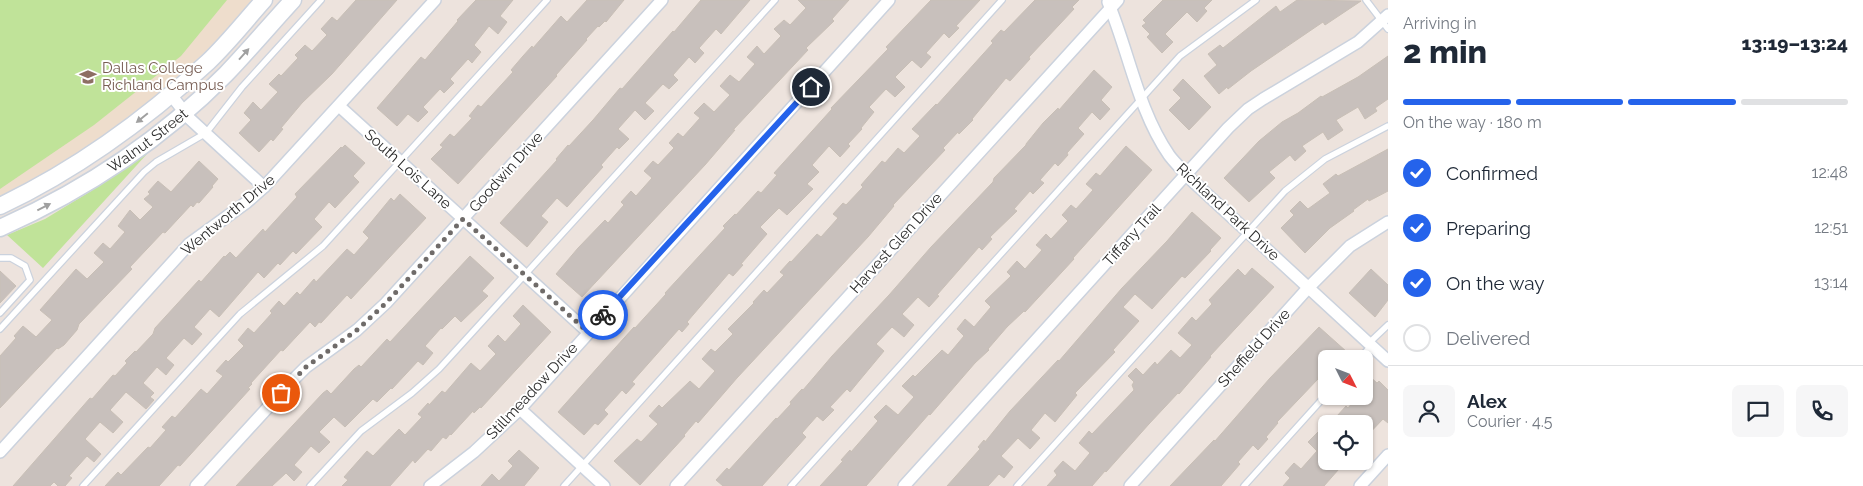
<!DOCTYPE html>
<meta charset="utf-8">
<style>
:root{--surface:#fff;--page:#f6f6f7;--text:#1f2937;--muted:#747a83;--line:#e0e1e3;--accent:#2563eb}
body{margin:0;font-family:Raleway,sans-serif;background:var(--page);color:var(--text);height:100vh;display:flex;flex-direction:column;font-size:19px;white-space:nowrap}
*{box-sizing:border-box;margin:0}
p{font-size:16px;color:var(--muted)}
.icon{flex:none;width:28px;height:28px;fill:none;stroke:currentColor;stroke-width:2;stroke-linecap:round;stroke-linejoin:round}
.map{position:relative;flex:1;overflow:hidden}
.sheet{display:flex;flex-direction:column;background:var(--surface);width:475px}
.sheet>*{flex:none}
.needle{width:32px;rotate:132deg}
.buttons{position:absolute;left:1318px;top:350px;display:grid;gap:10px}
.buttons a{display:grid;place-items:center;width:55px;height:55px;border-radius:8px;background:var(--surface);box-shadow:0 1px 4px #0004;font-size:25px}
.pin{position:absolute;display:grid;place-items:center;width:42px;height:42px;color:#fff;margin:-21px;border:2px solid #fff;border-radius:50%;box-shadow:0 1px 5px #0007}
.courier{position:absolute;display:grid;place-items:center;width:50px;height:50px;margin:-25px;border:4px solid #2563eb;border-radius:50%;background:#fff;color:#222;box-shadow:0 1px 6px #0007}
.overview em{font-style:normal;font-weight:800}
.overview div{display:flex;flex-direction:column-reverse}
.overview{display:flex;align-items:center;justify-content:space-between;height:85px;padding:0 15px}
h1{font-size:32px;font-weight:800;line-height:38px}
.bar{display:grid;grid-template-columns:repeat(4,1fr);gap:8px 5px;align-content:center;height:60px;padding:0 15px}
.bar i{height:6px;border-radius:4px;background:var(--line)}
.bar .selected{background:var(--accent)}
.bar p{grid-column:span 4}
.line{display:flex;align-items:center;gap:12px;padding:0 15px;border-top:1px solid var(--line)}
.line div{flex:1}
.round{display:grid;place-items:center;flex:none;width:52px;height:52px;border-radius:8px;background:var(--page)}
ol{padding:0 15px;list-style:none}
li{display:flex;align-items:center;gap:15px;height:55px}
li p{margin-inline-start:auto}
li .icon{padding:5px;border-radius:50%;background:var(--accent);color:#fff;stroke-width:4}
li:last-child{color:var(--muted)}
li i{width:28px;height:28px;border:2px solid var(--line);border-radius:50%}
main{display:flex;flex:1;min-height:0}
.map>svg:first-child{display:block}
.education{fill:#edc}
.green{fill:#c0e399}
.building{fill:#c8c0bc;stroke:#c8bfb6}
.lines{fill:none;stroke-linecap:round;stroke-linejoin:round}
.lane-casing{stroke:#cbd2dd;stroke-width:8}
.street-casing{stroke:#cbd2dd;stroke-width:14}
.secondary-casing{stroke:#cbd2dd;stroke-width:19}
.lane{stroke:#fff;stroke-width:5.5}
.street{stroke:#fff;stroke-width:11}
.secondary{stroke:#fff;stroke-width:16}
.oneway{fill:#a0a0a0}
.done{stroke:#6f6b69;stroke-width:5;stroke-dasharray:0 9}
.route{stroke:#2563eb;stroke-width:6}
.labels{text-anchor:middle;stroke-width:4;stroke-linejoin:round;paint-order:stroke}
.education-label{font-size:15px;fill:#785e54;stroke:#fff;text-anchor:start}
.street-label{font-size:15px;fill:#2b2b2b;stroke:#fff}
</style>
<main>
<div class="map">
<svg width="1388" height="486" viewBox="0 0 1388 486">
<rect width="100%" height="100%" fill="#ede3dd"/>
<!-- education -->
<path class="education" d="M0 0H254L214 44 140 110 56 168 0 197Z"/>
<!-- green -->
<g class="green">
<path d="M0 0H227L181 56 94 125 0 189Z"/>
<path d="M157 143 43 268 7 235 45 219 91 191Z"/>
</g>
<!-- building -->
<g class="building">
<path d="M356 0H397L332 74 302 103 281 128 283 129 273 141 271 139 259 152 239 133 251 120 244 113 253 102 261 110 278 92 269 84 279 74 281 76 298 58 295 55 305 45 312 51 327 35 321 29 332 17 337 21Z"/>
<path d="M476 0H513L500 16 507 22 498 34 489 26 474 45 481 52 472 63 468 59 450 79 454 83 444 93 440 89 423 107 428 112 418 122 408 114 397 126 377 108 421 57 425 60 458 21 457 20Z"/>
<path d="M587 0H624L606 22 605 21 599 27 598 26 586 39 587 40 556 75 557 76 458 184 431 159 443 147 440 145 450 134 454 137 472 118 469 116 478 105 481 107 513 72 511 70 523 56 532 46 533 48 561 16 567 22Z"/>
<path d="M701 0H750L721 34 716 29 699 48 704 53 695 63 689 57 673 75 678 80 669 89 663 84 645 103 654 111 645 120 635 110 618 129 629 139 619 149 617 147 601 165 603 167 567 207 557 198 541 216 548 222 527 247 500 223 557 160 556 159 568 145 569 146 593 120 620 88 622 89 673 31 674 32Z"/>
<path d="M798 0H849L832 19 834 21 806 48 808 50 733 130H735L705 165 582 297 556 274 578 248 605 220 608 223 624 205 621 202 631 191 636 196 652 178 644 171 653 161 658 165 674 148 669 143 678 133 683 137 700 118 694 113 704 103 714 112 730 95 720 86 730 75 739 82 755 64 747 57 757 46 764 54 781 36 774 29 784 20 790 25 806 8Z"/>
<path d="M931 0H980L956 26 959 28 949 38 944 33 926 53 931 57 921 68 912 60 895 77 905 87 895 97 886 89 869 107 874 112 861 128 862 129 848 144 850 146 840 157 829 146 812 165 819 172 807 184 813 189 787 215 779 208 760 227 767 234 741 264 743 265 733 276 729 273 687 322 689 324 682 332 679 329 632 382 635 384 626 394 622 390 604 410 608 414 598 425 595 423 584 435 558 412 606 358 634 327 635 328 666 294 665 293 725 228 723 226 735 214 736 215 758 191 761 193 777 175 774 173 832 109 831 108 888 49 886 47Z"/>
<path d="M1035 0H1079L1072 7 1074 9 1029 57 1030 59 1010 81 1006 78 972 119 973 120 959 134 958 132 943 148 945 150 893 205 894 206 868 237 737 378 698 423 696 421 684 435 685 436 640 485 614 461 637 439 641 442 658 424 649 416 659 405 662 408 690 381 699 389 715 371 702 359 711 349 715 352 733 334 728 329 754 303 753 302 764 290 767 293 784 275 780 272 790 261 791 262 817 234 821 237 838 218 833 214 843 203 846 205 863 187 861 185 882 161 885 163 898 148 904 153 920 136 912 129 936 104 937 105 993 43 991 41 1001 30 1004 32Z"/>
<path d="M1163 0H1212L1204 8 1207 11 1197 22 1187 12 1165 34 1173 42 1162 53 1147 37 1150 34 1142 26 1146 23 1143 20Z"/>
<path d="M1297 0 1361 1 1325 25 1323 22 1251 71 1228 89 1227 87 1219 94 1204 76 1217 65 1208 54 1220 45 1223 48 1276 6 1280 12Z"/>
<path d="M1388 56V99L1375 108 1377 111 1365 119 1358 107 1336 120 1343 130 1328 140 1323 132 1302 146 1306 151 1295 161 1290 155 1269 172 1275 178 1249 202 1224 178 1259 141 1282 122 1298 113 1321 96 1322 97 1358 77Z"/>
<path d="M1094 70 1112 87 1101 100 1110 109 1100 120 1092 112 1078 128 1084 134 1067 153 1068 155 1058 166 1055 163 1040 180 1044 183 1033 194 1030 191 1014 209 1017 211 990 237 992 239 982 250 979 247 937 295 939 296 929 307 918 297 902 314 914 325 904 337 892 327 876 344 884 351 859 381 850 392 847 389 830 407 834 410 823 421 817 416 802 433 806 437 762 486H723L716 480 727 468 729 470 776 418 777 419 791 404 790 402 802 389 803 390 832 356 889 295 931 247 993 182 994 178 1026 145V144L1043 123 1058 108 1059 110Z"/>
<path d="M1183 79 1211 107 1189 130 1169 110 1181 98 1173 90Z"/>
<path d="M345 145 365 163 353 176 359 182 335 208 329 202 314 219 322 227 296 254 293 251 280 265 278 263 264 278 258 272 219 317 210 309 194 327 202 334 192 345 184 338 166 358 174 365 166 375 157 367 143 383 154 393 150 397 154 400 146 409 126 392 110 410 123 422 113 433 100 422 85 439 101 454 94 462 87 456 69 476 72 478 65 486H58L54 482 50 486H13L90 398 92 399 113 375 115 376 127 363 125 361 135 351 136 352 153 334 155 328 199 280 201 282 224 256 225 257 230 252 236 258 263 229 265 232 297 197 295 194 341 147 342 148Z"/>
<path d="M1126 146 1152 170 1073 258 1074 259 1025 312 1024 311 1007 327 988 349 989 350 975 363 930 415 929 414 866 486H820L843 461 841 460 850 450 851 452 878 421 874 417 886 405 898 415 914 397 902 386 913 375 915 377 942 350 948 355 964 336 957 329 965 319 974 327 991 307 985 301 1011 276 1007 272 1017 261 1025 269 1042 250 1036 245 1046 234 1051 239 1068 221 1062 215 1071 205 1076 209 1093 190 1086 184 1096 173 1100 176Z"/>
<path d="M1388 149V191L1369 201 1368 199 1353 210 1354 211 1330 228 1305 253 1281 228 1294 215 1290 211 1300 201 1308 209 1330 193 1323 184 1336 174 1338 176Z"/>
<path d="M199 161 218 179 212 186 213 187 199 203 197 202 193 207 191 205 165 233 163 232 130 267 132 269 79 324 77 330 64 345 58 349 57 348 0 408V356L16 338 14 336 23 326 36 337 52 320 40 310 76 269 87 279 104 262 94 253 103 243 110 249 125 232 118 226 130 210 140 220 153 207 144 199 150 194 148 192 158 181 171 192Z"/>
<path d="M400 194 426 218 351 299 347 295 321 323 319 322 315 327 310 322 283 351 281 350 251 383 252 384 248 388 250 389 180 466 178 465 159 486H105L118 472 121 475 148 447 150 448 166 430 162 427 172 416 175 418 201 389 207 394 223 376 216 371 226 360 228 362 244 346 238 340 248 328 254 333 272 313 270 311 279 301 284 306 297 292 300 295 314 279 316 282 347 249 354 255 369 238 363 232 391 198 394 201Z"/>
<path d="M1192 212 1221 238 1210 250 1211 251 1185 278 1182 276 1152 309 1135 294 1123 307 1139 321 1113 350 1115 352 1075 393 1077 395 1055 422 1045 413 1031 430 1040 438 1030 449 1018 438 1001 456 1013 467 1004 478 999 474 988 486H947L980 449 978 447 984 440 985 442 1010 411 1058 360 1059 361 1122 288 1167 241Z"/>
<path d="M470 256 494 278 482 291 488 296 461 322 455 316 442 329 441 328 425 346 433 353 423 365 418 361 392 389 391 388 377 402 373 399 345 427 334 417 319 432 330 442 319 453 311 446 294 465 302 472 294 481 286 473 272 486H236L323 393 327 390 331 394 354 369 359 365 361 367 387 339 390 342Z"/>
<path d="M1252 268 1274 287 1210 356 1211 357 1179 394 1178 393 1149 424 1106 472 1105 471 1092 486H1047L1057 475 1054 471 1063 461 1075 471 1090 453 1079 443 1089 431 1092 434 1134 390 1132 385 1134 382 1128 376 1136 368 1143 375 1155 362 1157 365 1171 350 1180 358 1192 345 1178 333 1192 317 1196 321 1212 304 1209 300 1238 269 1245 276Z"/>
<path d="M1371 269 1388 285V300L1375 317 1349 293Z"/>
<path d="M0 271 16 286 0 303Z"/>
<path d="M523 305 551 332 481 408 480 407 474 413 473 411 451 435 450 434 446 439 443 437 431 451 428 449 415 463 413 460 390 486H342L348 480 344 477 367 451 373 456 399 429 405 435 422 417 418 414 428 403 429 405 442 391 445 393 471 363 480 371 496 354 488 346 498 335 505 342 521 324 513 316Z"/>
<path d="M1319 327 1347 352 1341 359H1326V368L1317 378 1318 379 1277 422 1278 423 1266 437 1268 439 1258 450 1253 445 1238 462 1240 464 1221 486H1170L1214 440 1215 441 1270 378Z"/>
<path d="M1369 376 1377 383 1379 381 1388 390V423L1383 419 1364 439V424H1346L1337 416 1346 406 1348 408 1358 396H1364V382Z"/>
<path d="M1318 432 1326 439V461H1346L1324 486H1283L1290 478 1285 473 1294 463 1301 469 1317 451 1308 442Z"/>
<path d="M519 450 539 468 524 486H481L492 474 499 481 513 466 508 461Z"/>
</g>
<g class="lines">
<!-- lane casing -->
<g class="lane-casing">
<g id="lane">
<path d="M1366 0 1388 29"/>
<path d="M0 258H11L25 266 30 280 0 313"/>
<path d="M0 329 144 172 156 162 206 133 242 87 321 0"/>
<path d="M1369 343 1388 325"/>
<path d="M1359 359 1371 346"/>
<path d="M83 486 240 314 323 246 547 0"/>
<path d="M310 486 361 431 412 393 439 369 775 0"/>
<path d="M564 486 1002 0"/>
<path d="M791 486 1180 56 1256 0"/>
<path d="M1017 486 1285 191 1325 159 1388 126"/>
<path d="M1244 486 1326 395"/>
</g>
</g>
<!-- street casing -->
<g class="street-casing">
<g id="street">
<path d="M1108 2C1129 52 1138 110 1169 155 1174 162 1181 168 1186 175L1388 361"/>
<path d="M171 95 190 119 264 187"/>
<path d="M339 106 588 332"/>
<path d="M520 409 604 486"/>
<path d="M0 452 189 244 247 202 264 187 435 0"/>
<path d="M196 486 293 380 306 367 357 330 386 303 662 0"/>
<path d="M430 486 474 452 520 409 889 0"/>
<path d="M676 486 1118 0"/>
<path d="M904 486 1228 128 1248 109 1263 99 1358 42 1388 15"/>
<path d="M1130 486 1308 288 1350 246 1388 222"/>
<path d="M1360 486 1388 455"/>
</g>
</g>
<!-- secondary casing -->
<g class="secondary-casing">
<g id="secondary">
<path d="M0 206C78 169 145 120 208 62 228 43 246 20 264 0"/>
<path id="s1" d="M0 228C83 191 162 139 226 74 249 50 270 25 293 0"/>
</g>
</g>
<!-- lane -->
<use href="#lane" class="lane"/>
<!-- street -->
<use href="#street" class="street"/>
<!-- secondary -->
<use href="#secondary" class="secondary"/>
</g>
<!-- one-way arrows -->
<defs><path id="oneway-solid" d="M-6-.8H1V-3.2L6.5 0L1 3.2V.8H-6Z" transform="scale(1.25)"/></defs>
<g class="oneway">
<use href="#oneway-solid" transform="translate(244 54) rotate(-48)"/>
<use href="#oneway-solid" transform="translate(142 118) rotate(141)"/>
<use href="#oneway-solid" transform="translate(44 207) rotate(-27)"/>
</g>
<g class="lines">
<!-- done -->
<path class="done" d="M281 393 306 367 357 330 386 303 463 219 588 332 603 315"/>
<!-- route -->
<path class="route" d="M603 315 811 87"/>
</g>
<!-- icons -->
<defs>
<g id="university-bare" transform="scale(1.35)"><path d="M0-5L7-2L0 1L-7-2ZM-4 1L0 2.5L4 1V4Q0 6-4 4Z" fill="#8d6e63" stroke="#fff" stroke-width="2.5" paint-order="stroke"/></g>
</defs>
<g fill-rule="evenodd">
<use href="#university-bare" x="88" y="77"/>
</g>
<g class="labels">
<!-- education labels -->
<g class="education-label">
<text x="102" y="73">Dallas College<tspan x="102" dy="17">Richland Campus</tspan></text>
</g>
<!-- street labels -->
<g class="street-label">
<text dy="5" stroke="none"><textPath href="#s1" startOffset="172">Walnut Street</textPath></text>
<text transform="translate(408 169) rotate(42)" y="5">South Lois Lane</text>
<text transform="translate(506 172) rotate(-48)" y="5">Goodwin Drive</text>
<text transform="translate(1228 212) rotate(43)" y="5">Richland Park Drive</text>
<text transform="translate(228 215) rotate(-40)" y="5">Wentworth Drive</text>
<text transform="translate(1132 235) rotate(-48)" y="5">Tiffany Trail</text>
<text transform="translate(896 243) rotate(-48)" y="5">Harvest Glen Drive</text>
<text transform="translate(1254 348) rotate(-48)" y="5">Sheffield Drive</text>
<text transform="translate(532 391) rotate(-47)" y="5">Stillmeadow Drive</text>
</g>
</g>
</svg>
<div class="buttons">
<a><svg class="needle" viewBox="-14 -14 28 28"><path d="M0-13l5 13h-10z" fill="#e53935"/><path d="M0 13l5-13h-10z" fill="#747a83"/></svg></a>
<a><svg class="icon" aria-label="locate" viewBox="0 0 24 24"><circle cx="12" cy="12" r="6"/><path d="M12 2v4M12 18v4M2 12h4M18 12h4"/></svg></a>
</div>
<div class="pin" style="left:281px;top:393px;background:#ea580c"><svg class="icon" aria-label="bag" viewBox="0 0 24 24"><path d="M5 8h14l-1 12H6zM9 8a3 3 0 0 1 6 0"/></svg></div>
<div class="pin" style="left:811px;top:87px;background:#1f2937"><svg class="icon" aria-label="home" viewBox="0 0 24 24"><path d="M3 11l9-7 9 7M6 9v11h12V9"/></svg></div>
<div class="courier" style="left:603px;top:315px"><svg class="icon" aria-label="bike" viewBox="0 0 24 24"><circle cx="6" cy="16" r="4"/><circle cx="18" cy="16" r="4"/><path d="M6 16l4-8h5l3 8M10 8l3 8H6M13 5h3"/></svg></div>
</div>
<section class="sheet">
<div class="overview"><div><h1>2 min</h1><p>Arriving in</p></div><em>13:19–13:24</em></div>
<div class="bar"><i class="selected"></i><i class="selected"></i><i class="selected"></i><i></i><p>On the way · 180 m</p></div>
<ol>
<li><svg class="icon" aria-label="check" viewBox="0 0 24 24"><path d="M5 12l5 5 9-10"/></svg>Confirmed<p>12:48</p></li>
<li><svg class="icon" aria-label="check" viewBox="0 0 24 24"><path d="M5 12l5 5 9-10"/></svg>Preparing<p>12:51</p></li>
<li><svg class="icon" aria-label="check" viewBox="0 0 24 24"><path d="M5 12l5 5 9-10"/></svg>On the way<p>13:14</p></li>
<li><i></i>Delivered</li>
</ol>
<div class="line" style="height:90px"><a class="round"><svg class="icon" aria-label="person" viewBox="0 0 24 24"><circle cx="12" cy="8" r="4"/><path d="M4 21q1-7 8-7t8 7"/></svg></a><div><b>Alex</b><p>Courier · 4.5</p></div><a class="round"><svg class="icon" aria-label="chat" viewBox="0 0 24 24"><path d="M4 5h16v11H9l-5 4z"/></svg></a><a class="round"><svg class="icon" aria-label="phone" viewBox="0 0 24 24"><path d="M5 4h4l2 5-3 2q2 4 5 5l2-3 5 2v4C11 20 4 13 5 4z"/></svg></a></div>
</section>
</main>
